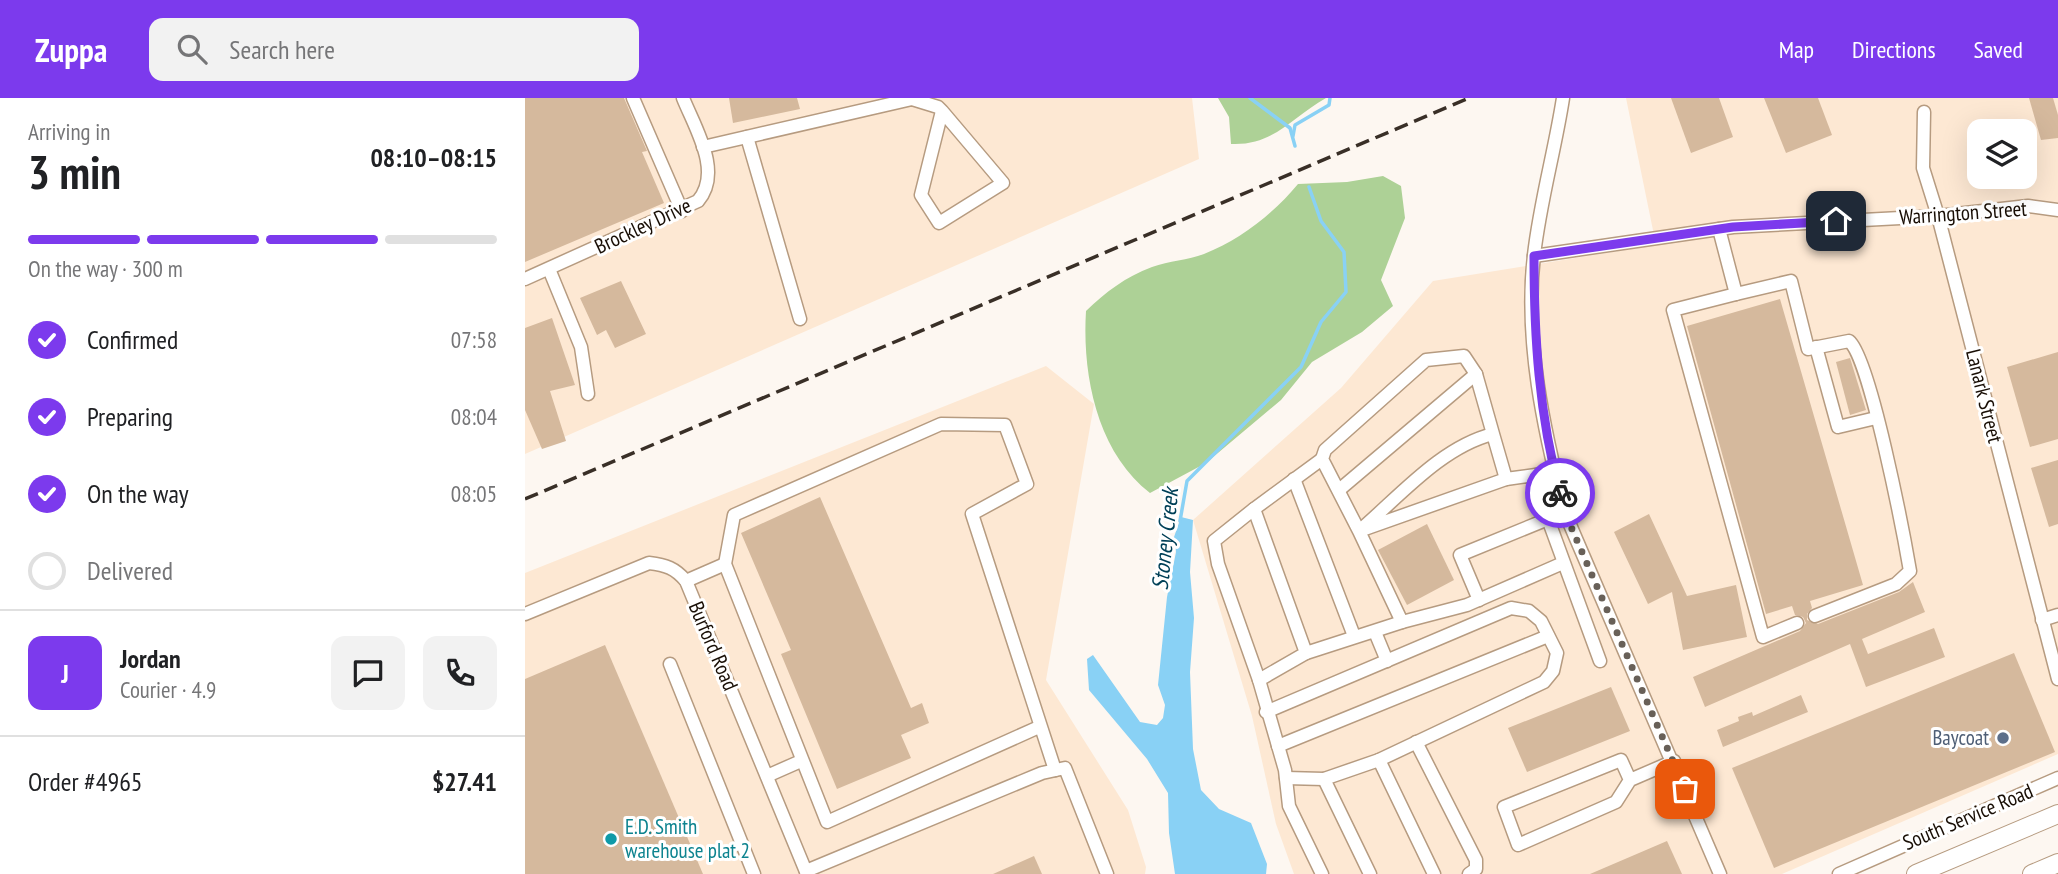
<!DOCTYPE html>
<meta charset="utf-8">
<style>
:root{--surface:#fff;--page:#f2f2f2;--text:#202124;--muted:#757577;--line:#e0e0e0;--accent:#7c3aed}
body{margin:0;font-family:"PT Sans Narrow",sans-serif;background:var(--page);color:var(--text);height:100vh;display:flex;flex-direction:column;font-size:26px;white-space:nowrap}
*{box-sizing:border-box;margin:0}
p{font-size:23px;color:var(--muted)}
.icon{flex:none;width:38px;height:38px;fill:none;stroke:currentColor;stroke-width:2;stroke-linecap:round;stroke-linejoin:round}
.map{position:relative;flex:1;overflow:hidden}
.side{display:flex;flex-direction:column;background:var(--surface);width:525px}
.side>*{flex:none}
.buttons{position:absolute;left:1442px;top:21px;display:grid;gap:14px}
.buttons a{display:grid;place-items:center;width:70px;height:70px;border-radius:14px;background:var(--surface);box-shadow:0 7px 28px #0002;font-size:35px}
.pin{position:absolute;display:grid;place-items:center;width:60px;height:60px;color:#fff;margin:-30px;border-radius:14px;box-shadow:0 4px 10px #0006}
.courier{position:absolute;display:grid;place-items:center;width:70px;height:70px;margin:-35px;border:5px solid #7c3aed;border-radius:50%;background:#fff;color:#222;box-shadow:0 2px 9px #0007}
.overview em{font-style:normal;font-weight:700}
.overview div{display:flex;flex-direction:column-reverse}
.overview{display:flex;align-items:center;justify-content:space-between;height:119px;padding:0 28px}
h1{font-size:46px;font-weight:700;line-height:52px}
.bar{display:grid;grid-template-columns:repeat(4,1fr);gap:10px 7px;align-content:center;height:84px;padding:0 28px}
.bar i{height:9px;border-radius:5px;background:var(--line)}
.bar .on{background:var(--accent)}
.bar p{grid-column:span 4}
.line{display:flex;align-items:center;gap:18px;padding:0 28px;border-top:2px solid var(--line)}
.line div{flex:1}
.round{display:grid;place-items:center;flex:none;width:74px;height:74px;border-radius:14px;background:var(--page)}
ol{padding:0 28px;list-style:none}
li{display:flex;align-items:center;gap:21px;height:77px}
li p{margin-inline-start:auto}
li .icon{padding:7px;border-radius:50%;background:var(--accent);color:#fff;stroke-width:4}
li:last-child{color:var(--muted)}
li i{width:38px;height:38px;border:4px solid var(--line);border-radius:50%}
header{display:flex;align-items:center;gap:42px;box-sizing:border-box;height:98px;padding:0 35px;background:var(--accent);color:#fff}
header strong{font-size:33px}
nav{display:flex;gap:38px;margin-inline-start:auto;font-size:24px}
.search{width:490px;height:63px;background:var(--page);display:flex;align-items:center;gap:18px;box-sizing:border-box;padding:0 24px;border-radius:14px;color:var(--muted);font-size:26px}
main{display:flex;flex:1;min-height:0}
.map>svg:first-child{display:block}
.built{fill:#fde8d3;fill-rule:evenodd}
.forest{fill:#add196}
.water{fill:#89d1f5}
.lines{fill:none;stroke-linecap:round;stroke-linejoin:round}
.stream{stroke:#89d1f5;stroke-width:3.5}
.building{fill:#d5b99d}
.minor-casing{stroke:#b69b80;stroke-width:15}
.highway-casing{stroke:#b69b80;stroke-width:20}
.minor{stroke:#fff;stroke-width:12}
.highway{stroke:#fff;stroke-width:18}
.rail{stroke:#392f27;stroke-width:3.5;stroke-dasharray:14 7;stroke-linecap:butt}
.done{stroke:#686058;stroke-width:7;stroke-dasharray:0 12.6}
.route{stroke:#7c3aed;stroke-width:9}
.service-dot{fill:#5c6f8a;stroke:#fff;stroke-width:2.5}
.culture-dot{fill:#0f9aa8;stroke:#fff;stroke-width:2.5}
.labels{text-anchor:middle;stroke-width:6;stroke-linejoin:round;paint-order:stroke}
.street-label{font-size:21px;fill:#180e05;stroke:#fff}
.service-label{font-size:21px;fill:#4e5e75;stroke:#fff;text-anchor:end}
.culture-label{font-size:21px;fill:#0d838f;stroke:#fff;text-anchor:start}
.water-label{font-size:23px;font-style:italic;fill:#004057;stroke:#fff}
</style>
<header>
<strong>Zuppa</strong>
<div class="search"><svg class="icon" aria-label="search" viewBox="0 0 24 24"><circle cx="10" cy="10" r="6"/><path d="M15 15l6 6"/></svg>Search here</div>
<nav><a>Map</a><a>Directions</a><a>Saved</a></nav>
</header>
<main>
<section class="side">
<div class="overview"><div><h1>3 min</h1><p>Arriving in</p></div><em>08:10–08:15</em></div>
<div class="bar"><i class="on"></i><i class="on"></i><i class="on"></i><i></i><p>On the way · 300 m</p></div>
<ol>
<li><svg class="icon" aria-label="check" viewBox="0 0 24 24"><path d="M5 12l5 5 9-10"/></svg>Confirmed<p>07:58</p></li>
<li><svg class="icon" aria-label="check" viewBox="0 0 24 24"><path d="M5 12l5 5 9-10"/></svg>Preparing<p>08:04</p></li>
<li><svg class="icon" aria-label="check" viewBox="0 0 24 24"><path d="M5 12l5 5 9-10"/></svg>On the way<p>08:05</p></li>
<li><i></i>Delivered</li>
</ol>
<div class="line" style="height:126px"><b class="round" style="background:var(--accent);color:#fff">J</b><div><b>Jordan</b><p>Courier · 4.9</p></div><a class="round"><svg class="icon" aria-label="chat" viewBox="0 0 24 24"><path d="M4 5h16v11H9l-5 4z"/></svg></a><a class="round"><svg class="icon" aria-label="phone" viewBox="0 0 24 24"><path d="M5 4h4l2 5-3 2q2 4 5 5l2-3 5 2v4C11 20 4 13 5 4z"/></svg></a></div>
<div class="line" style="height:91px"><div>Order #4965</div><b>$27.41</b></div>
</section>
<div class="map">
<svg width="1533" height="776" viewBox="0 0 1533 776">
<rect width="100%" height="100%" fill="#fdf7f1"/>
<!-- built -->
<g class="built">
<path d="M0 0H667L674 61 0 356Z"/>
<path d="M1101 0H1533V656L1257 776H769L751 726 727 618 668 422 816 290 908 183 1131 147ZM1454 33H1500V79H1454Z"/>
<path d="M521 268 569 306 521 582 603 712 621 769 620 776H0V475Z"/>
</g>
<!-- forest -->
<g class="forest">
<path d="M693 0H801C767 19 749 48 706 46L704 19Z"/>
<path d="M858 78 876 88 880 120 856 182 868 208 837 234 787 264 756 302 681 365 625 395C572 354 557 277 561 213 581 194 600 179 627 169 644 163 663 162 679 156 715 142 748 116 773 86L822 84Z"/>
</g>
<!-- water -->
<path class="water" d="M656 419 668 422 665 474 669 520 665 574 668 651 676 692 694 711 726 725 742 766 741 776H650L644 735 643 695 622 661 564 592 562 561 568 557 615 624 632 627 638 620 640 607 633 587 642 499 651 454 649 439Z"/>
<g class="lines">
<!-- stream -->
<g class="stream">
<path d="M725 0 765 30 770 48"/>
<path d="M768 38 770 27 804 7 805 0"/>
<path d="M655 423 662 383 776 269 796 224 821 194 819 154 796 123 784 89"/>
</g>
</g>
<!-- building -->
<g class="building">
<path d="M0 0H99L122 53 117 54 139 105 0 164Z"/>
<path d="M204 0H272L275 11 208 25Z"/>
<path d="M1146 0H1194L1208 39 1166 55Z"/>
<path d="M1239 0H1293L1307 37 1261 55Z"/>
<path d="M1504 0H1528L1533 17V40L1516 42Z"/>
<path d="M96 183 121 236 90 250 81 232 72 237 55 200Z"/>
<path d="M1255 201 1338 487 1285 503 1287 510 1282 516V522L1293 526 1374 494 1388 484 1400 514 1337 541 1343 556 1409 530 1420 559 1341 589 1325 546 1180 609 1168 579 1275 533 1281 525 1278 519 1270 517 1267 508 1241 516 1162 228Z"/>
<path d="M27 220 50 287 25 293 41 343 17 351 0 312V230Z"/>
<path d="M1533 254V341L1505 349 1482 269Z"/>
<path d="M1325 260 1341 312 1325 317 1311 264Z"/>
<path d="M1533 362V426L1524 429 1506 370Z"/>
<path d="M295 399 386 610 397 605 404 625 376 637 386 660 312 691 256 556 266 552 216 435Z"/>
<path d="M1124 416 1162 498 1211 487 1222 539 1158 552 1147 494 1123 506 1089 434Z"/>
<path d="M902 426 929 482 882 507 853 452Z"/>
<path d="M80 547 178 776H0V581Z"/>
<path d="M1489 555 1530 654 1249 770 1207 670Z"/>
<path d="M1086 589 1105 633 1002 674 983 630Z"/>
<path d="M1276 597 1283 614 1198 649 1192 632 1214 623 1213 619 1227 614 1228 618Z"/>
<path d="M1142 743 1157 776H1065Z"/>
<path d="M509 758 517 776H468Z"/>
</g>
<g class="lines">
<!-- minor casing -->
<g class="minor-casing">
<g id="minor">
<path d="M108 0 157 113"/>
<path d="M1038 0C1030 52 1015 104 1009 157 999 242 1019 333 1040 415L1195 776"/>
<path d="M1399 14 1398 70 1413 118 1533 581"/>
<path d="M222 39 275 221"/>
<path d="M178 49 387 1 413 9 417 13 478 85 414 125 396 97 417 13"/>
<path d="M1194 131 1211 196 1266 183 1283 251 1324 243C1345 259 1379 438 1385 473L1371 486 1290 518"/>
<path d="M1009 158 1208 129 1413 118 1503 108 1533 112"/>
<path d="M24 171 56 249 63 296"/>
<path d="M0 181 173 103C198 74 170 30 158 0"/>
<path d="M1211 196 1148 212 1238 539 1272 525"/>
<path d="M1291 249 1313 329 1351 320"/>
<path d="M968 336 951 276 939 258 901 262 800 352 797 361 834 433 981 381 968 336C916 349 874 399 834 433L877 524 942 507 1038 465"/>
<path d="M797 361 729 411 781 555 734 582 760 672 764 708 797 776"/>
<path d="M1011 377 1023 421 1075 563"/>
<path d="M769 381 829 538"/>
<path d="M981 381 1018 376"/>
<path d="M814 392 951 276"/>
<path d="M729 411 689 443 693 466 734 582"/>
<path d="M161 483 200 466"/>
<path d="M954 502 935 457 1023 421"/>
<path d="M0 516 124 465C141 467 150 470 161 483L282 776"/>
<path d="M1517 522 1533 517"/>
<path d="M850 534 862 563"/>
<path d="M781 555 877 524"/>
<path d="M145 566 229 776"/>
<path d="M741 614 986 510 1004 513 1016 523 1032 555 1028 573 1019 584 854 662 909 776"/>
<path d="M514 629 302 724 200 466 209 417 416 326 480 327 502 386 447 416 530 672"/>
<path d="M891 644 951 762V771L944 776"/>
<path d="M753 648 1023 538"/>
<path d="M242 678 276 663"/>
<path d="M761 680 799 681"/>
<path d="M1105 682 1096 662 979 709 993 747 1091 704 1105 682 1149 663"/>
<path d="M281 773 517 675 540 670 582 776"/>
<path d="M845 776 799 681 854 662"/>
<path d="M1314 776 1533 680"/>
</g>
</g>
<!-- highway casing -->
<g class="highway-casing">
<g id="highway">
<path d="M1391 776 1533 716"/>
<path d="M1507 776 1533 765"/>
</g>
</g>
<!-- minor -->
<use href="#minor" class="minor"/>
<!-- highway -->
<use href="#highway" class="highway"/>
<!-- rail -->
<path class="rail" d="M0 401 944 0"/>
</g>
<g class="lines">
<!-- done -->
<path class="done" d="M1035 395 1040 415 1160 691"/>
<!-- route -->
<path class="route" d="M1035 395C1014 317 1009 239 1009 158L1208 129 1311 123"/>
</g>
<!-- markers -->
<circle class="service-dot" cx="1478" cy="640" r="7"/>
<circle class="culture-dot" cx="86" cy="741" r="7"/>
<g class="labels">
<!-- street labels -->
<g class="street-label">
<text transform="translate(1438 115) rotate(-4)" y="7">Warrington Street</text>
<text transform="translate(118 128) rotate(-25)" y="7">Brockley Drive</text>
<text transform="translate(1459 298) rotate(76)" y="7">Lanark Street</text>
<text transform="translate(188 548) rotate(67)" y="7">Burford Road</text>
<text transform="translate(1443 719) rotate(-23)" y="7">South Service Road</text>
</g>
<!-- service labels -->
<g class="service-label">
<text x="1464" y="647">Baycoat</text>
</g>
<!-- culture labels -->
<g class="culture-label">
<text x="100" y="736">E.D. Smith<tspan x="100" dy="24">warehouse plat 2</tspan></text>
</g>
<!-- water labels -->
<g class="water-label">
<text transform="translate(640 441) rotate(-84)" y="8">Stoney Creek</text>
</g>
</g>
</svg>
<div class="buttons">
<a><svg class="icon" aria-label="layers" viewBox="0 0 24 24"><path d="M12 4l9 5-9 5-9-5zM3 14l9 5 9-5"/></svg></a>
</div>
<div class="pin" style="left:1160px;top:691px;background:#ea580c"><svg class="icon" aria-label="bag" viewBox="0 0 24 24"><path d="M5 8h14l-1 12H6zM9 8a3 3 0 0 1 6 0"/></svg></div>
<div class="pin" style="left:1311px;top:123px;background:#1f2937"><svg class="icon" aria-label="home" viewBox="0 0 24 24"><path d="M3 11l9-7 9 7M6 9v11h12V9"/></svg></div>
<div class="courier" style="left:1035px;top:395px"><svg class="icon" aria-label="bike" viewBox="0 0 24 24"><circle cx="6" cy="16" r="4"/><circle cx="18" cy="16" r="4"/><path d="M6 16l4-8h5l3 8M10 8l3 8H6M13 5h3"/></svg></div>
</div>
</main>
